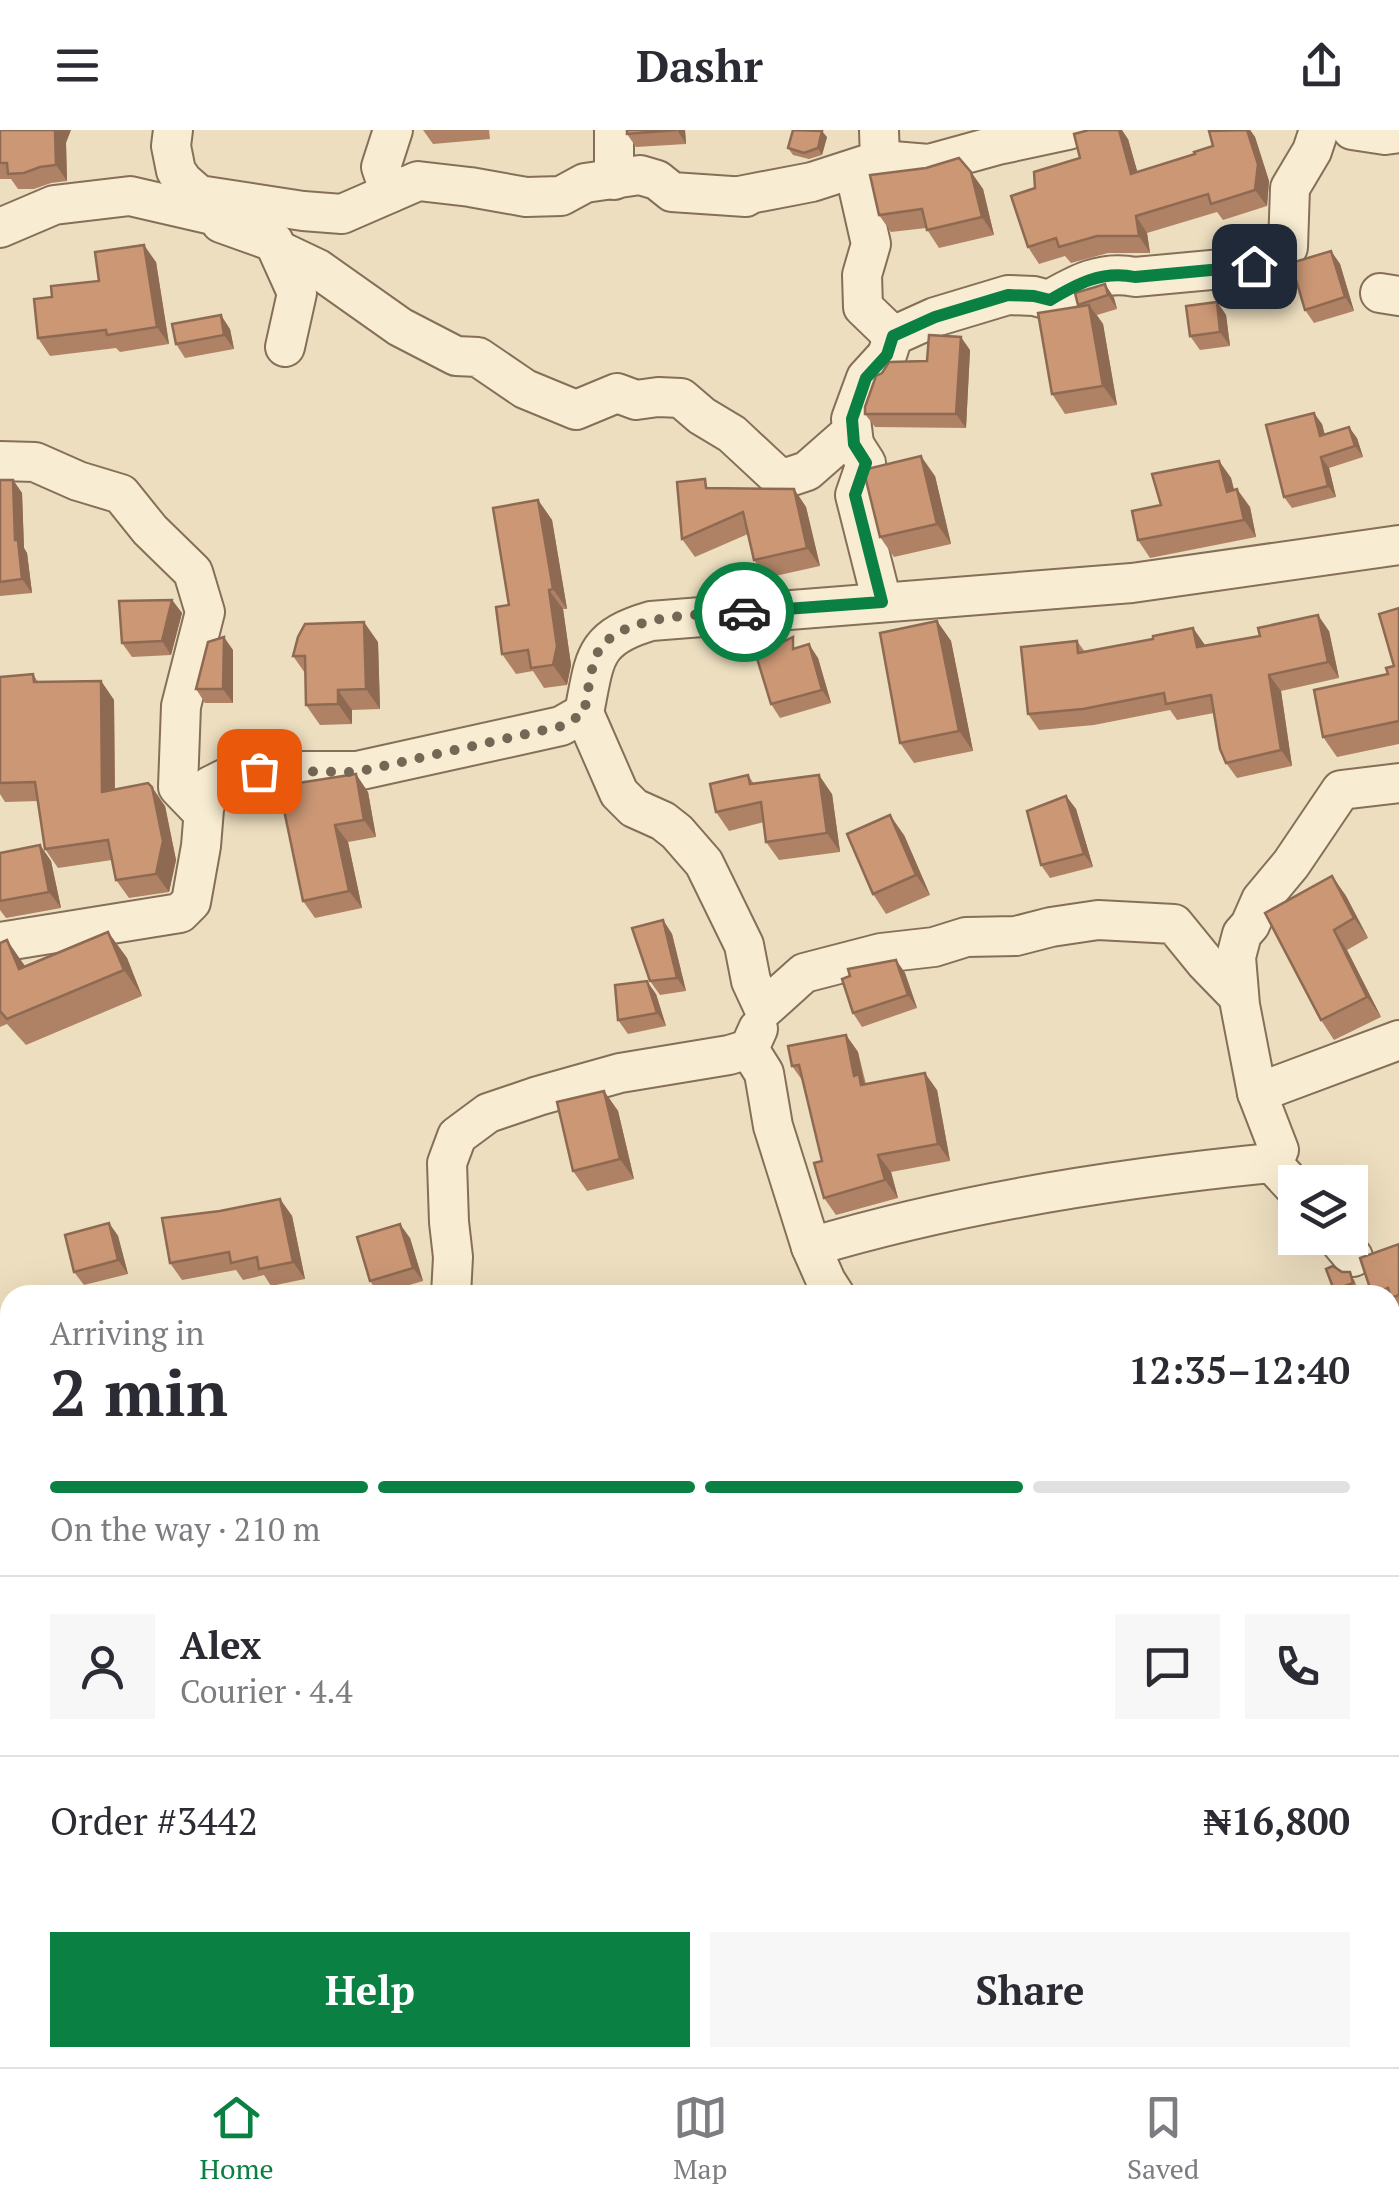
<!DOCTYPE html>
<meta charset="utf-8">
<style>
:root{--surface:#fff;--page:#f7f7f7;--text:#2b2b33;--muted:#7c7c81;--line:#e1e1e2;--accent:#0b8043}
body{margin:0;font-family:"PT Serif",serif;background:var(--page);color:var(--text);height:100vh;display:flex;flex-direction:column;font-size:38px;white-space:nowrap}
*{box-sizing:border-box;margin:0}
p{font-size:32px;color:var(--muted)}
.icon{flex:none;width:55px;height:55px;fill:none;stroke:currentColor;stroke-width:2;stroke-linecap:round;stroke-linejoin:round}
.map{position:relative;flex:1;overflow:hidden}
.details{position:absolute;left:0px;top:1155px;width:1400px;height:782px;display:flex;flex-direction:column;background:var(--surface);border-radius:30px 30px 0 0;box-shadow:0 10px 40px #0002}
.details>*{flex:none}
.buttons{position:absolute;left:1278px;top:1035px;display:grid;gap:20px}
.buttons a{display:grid;place-items:center;width:90px;height:90px;border-radius:0px;background:var(--surface);box-shadow:0 10px 40px #0002;font-size:50px}
.pin{position:absolute;display:grid;place-items:center;width:85px;height:85px;color:#fff;margin:-42px;border-radius:20px;box-shadow:0 5px 15px #0006}
.courier{position:absolute;display:grid;place-items:center;width:100px;height:100px;margin:-50px;border:8px solid #0b8043;border-radius:50%;background:#fff;color:#222;box-shadow:0 2px 12px #0007}
.head em{font-style:normal;font-weight:700}
.head div{display:flex;flex-direction:column-reverse}
.head{display:flex;align-items:center;justify-content:space-between;height:170px;padding:0 50px}
h1{font-size:65px;font-weight:700;line-height:75px}
.bar{display:grid;grid-template-columns:repeat(4,1fr);gap:15px 10px;align-content:center;height:120px;padding:0 50px}
.bar i{height:12px;border-radius:8px;background:var(--line)}
.bar .selected{background:var(--accent)}
.bar p{grid-column:span 4}
.line{display:flex;align-items:center;gap:25px;padding:0 50px;border-top:2px solid var(--line)}
.line div{flex:1}
.round{display:grid;place-items:center;flex:none;width:105px;height:105px;border-radius:0px;background:var(--page)}
.primary-button{display:flex;gap:20px;margin-top:auto;padding:20px 50px}
.primary-button a{flex:1;height:115px;border-radius:0px;background:var(--accent);color:#fff;font-size:40px;font-weight:700;line-height:115px;text-align:center}
.primary-button a+a{background:var(--page);color:var(--text)}
header{display:flex;justify-content:space-between;align-items:center;height:130px;padding:0 50px;background:var(--surface);font-size:45px;font-weight:700}
.tabs{display:flex;justify-content:space-around;align-items:center;height:140px;border-top:2px solid var(--line);background:var(--surface);font-size:28px;color:var(--muted)}
.tabs a{display:grid;justify-items:center;gap:5px}
.tabs .selected{color:var(--accent)}
.map>svg:first-child{display:block}
.lines{fill:none;stroke-linecap:round;stroke-linejoin:round}
.minor-casing{stroke:#856f58;stroke-width:42}
.minor{stroke:#f8ecd2;stroke-width:38}
.wall{fill:#af8265}
.shaded-wall{fill:#8e6a52}
.building{fill:#cb9775;stroke:#8e6a52;stroke-width:2.5}
.done{stroke:#756755;stroke-width:10;stroke-dasharray:0 18}
.route{stroke:#0b8043;stroke-width:12}
</style>
<header><svg class="icon" aria-label="menu" viewBox="0 0 24 24"><path d="M4 6h16M4 12h16M4 18h16"/></svg>Dashr<svg class="icon" aria-label="share" viewBox="0 0 24 24"><path d="M12 15V3M7 8l5-5 5 5M5 13v7h14v-7"/></svg></header>
<div class="map">
<svg width="1399" height="1937" viewBox="0 0 1399 1937">
<rect width="100%" height="100%" fill="#eddebf"/>
<g class="lines">
<!-- minor casing -->
<g class="minor-casing">
<g id="minor">
<path d="M173 0 171 16 176 41 183 51 199 65 303 81 342 84 418 51 470 57 526 67 561 66 585 53 640 45 657 50 672 62 746 67"/>
<path d="M1352 0 1385 5 1399 3"/>
<path d="M880 30 929 34 998 15 1068 0"/>
<path d="M854 39 871 114 862 145 863 177 893 206"/>
<path d="M614 50V0"/>
<path d="M390 63 381 37 393 0"/>
<path d="M739 66 812 52 880 30 879 0"/>
<path d="M225 80 221 93 274 112 297 163 285 217"/>
<path d="M0 98 54 75 130 66 208 84 221 81"/>
<path d="M278 120 318 139 400 197 456 226 478 227 525 259 576 280 617 263 636 270 658 267 681 268 702 286 732 304 777 346 789 347 807 341 848 305 866 333 855 365 882 472"/>
<path d="M1380 163 1399 166"/>
<path d="M854 314 851 289 866 248 887 225 893 206 935 187 1008 165 1034 166 1049 170C1077 154 1102 140 1135 147L1254 136 1288 117 1290 58 1312 21 1319 0"/>
<path d="M0 331 35 332 78 351 121 364 150 400 193 442 205 482 181 576 178 657 203 683"/>
<path d="M584 583 619 663 634 678 663 691 677 702 704 733 744 815 751 851 764 879 804 843 881 823 934 817 966 807 1016 806 1051 797 1098 790 1174 794 1205 832 1239 867"/>
<path d="M0 812 180 783 191 772 201 716 204 679 210 656 232 645 259 641H357L561 596 584 583C595 529 592 508 651 491L1132 453 1399 415"/>
<path d="M758 899 749 919 764 943 773 996 811 1117"/>
<path d="M1257 963 1240 875 1236 827 1242 804 1250 795 1261 770 1291 734 1341 660 1399 653"/>
<path d="M1272 1033 1279 1020 1257 963 1399 910"/>
<path d="M1337 1108 1353 1127"/>
<path d="M451 1165 453 1127 449 1092 447 1033 457 1006 488 983 538 966 620 943 729 925 749 919"/>
<path d="M835 1165 826 1151 811 1117C958 1073 1119 1048 1272 1033L1295 1058"/>
<path d="M0 1216 10 1220"/>
<path d="M0 1251 10 1245"/>
<path d="M0 1377 10 1409"/>
<path d="M1390 1853 1399 1851"/>
<path d="M0 1866 10 1865"/>
<path d="M260 1928 265 1937"/>
<path d="M1301 1928 1305 1937"/>
<path d="M1183 1937 1197 1928"/>
</g>
</g>
<!-- minor -->
<use href="#minor" class="minor"/>
</g>
<!-- wall -->
<g class="wall">
<path d="M0 0 66 13 67 51 51 53 34 59H18L11 49H0Z"/>
<path d="M423 0H489L490 9 433 14Z"/>
<path d="M685 0 686 14 636 17 627 4Z"/>
<path d="M1213 0H1250L1255 7 1269 51 1267 76 1223 90 1217 82 1147 103 1150 123H1108L1071 133 1065 126 1039 134 1028 117 1035 58 1080 28 1128 9 1137 42 1195 24 1213 16Z"/>
<path d="M827 7 822 25 809 29 793 25 788 18Z"/>
<path d="M971 42 983 59 994 105 939 118 926 98 891 102 879 85Z"/>
<path d="M1331 121 1340 134 1354 181 1314 193 1305 180Z"/>
<path d="M156 132 169 214 120 222 116 218 50 226 38 208 52 167Z"/>
<path d="M1105 154 1114 168 1117 179 1097 185 1103 194 1117 275 1065 284 1052 264 1079 176 1078 175Z"/>
<path d="M1217 172 1226 185 1230 216 1200 220 1190 206Z"/>
<path d="M230 199 234 219 185 228 176 214Z"/>
<path d="M970 220 966 298 875 297 865 284 927 231Z"/>
<path d="M1322 294 1325 305 1357 308 1363 327 1329 338 1336 367 1292 378 1284 367Z"/>
<path d="M1219 331 1231 348 1234 360 1250 377 1256 407 1150 428 1138 410 1161 375Z"/>
<path d="M935 346 951 414 894 427 880 407Z"/>
<path d="M0 350H13L22 363 24 418 27 423 32 463 0 466Z"/>
<path d="M711 358 794 359 806 377 820 436 766 448 754 430 748 404 695 427 682 409Z"/>
<path d="M538 370 552 390 567 479H563L571 535 567 555 544 558 533 541 516 544 502 524 509 475Z"/>
<path d="M172 470 182 483 171 525 132 527 122 513Z"/>
<path d="M1399 478V614L1337 627 1323 607 1394 536Z"/>
<path d="M937 491 951 511 973 621 914 633 900 613Z"/>
<path d="M1193 498 1205 515 1329 501 1339 548 1281 561 1292 636 1237 648 1226 633 1214 583 1177 590 1170 580 1094 595 1039 600 1028 584 1077 511 1085 522 1153 509Z"/>
<path d="M378 512 380 579 352 580V594L320 595 306 575 305 543 293 526Z"/>
<path d="M800 517 818 528 831 573 780 588 771 574Z"/>
<path d="M233 520V573H205L196 559Z"/>
<path d="M33 544 38 552 101 551 114 570 115 660 165 676 176 730 169 762 129 768 116 750 112 730 58 738 45 719 38 671 5 672 0 664V547Z"/>
<path d="M748 645 754 654 832 664 840 722 779 730 766 712 764 692 729 701 716 682Z"/>
<path d="M279 656 368 662 376 707 348 712 362 778 315 788 303 771Z"/>
<path d="M1066 666 1076 679 1093 737 1050 748 1041 735Z"/>
<path d="M904 705 930 765 886 784 873 764Z"/>
<path d="M40 715 51 731 61 778 6 788 0 780V723Z"/>
<path d="M1332 746 1346 766 1368 808 1347 820 1381 887 1334 910 1321 890Z"/>
<path d="M663 790 672 804 686 861 660 865 650 851Z"/>
<path d="M108 802 127 828 142 866 26 915 7 894 0 897V813L26 837Z"/>
<path d="M896 830 905 843 917 878 862 897 853 883Z"/>
<path d="M656 864 666 896 628 904 618 890Z"/>
<path d="M846 905 858 922 866 954 937 960 950 1031 891 1042 898 1068 836 1085 824 1068 822 1031 802 950 792 936Z"/>
<path d="M604 961 618 981 634 1049 587 1061 573 1041Z"/>
<path d="M280 1069 292 1086 305 1149 271 1156 264 1145 243 1150 236 1140 182 1150 170 1133 220 1081Z"/>
<path d="M109 1093 118 1106 128 1144 84 1155 74 1142Z"/>
<path d="M410 1108 423 1151 379 1164 370 1151Z"/>
<path d="M1399 1114V1178L1395 1172 1390 1174V1165H1373L1360 1128Z"/>
<path d="M1354 1149 1358 1160 1344 1165H1337L1334 1160Z"/>
<path d="M1390 1469H1399V1535L1390 1537Z"/>
<path d="M195 1928 197 1937H81Z"/>
<path d="M1034 1928H1055L1036 1931Z"/>
</g>
<!-- shaded-wall -->
<g class="shaded-wall">
<path d="M55 0H71L66 13 67 51 56 35Z"/>
<path d="M677 0H685L686 14Z"/>
<path d="M1119 0H1122L1128 9 1143 61 1131 44Z"/>
<path d="M1247 0H1250L1255 7 1269 51 1267 76 1255 60Z"/>
<path d="M822 1 827 7 822 25 818 18Z"/>
<path d="M971 42 983 59 994 105 982 87Z"/>
<path d="M1136 86 1147 103 1150 123 1139 106Z"/>
<path d="M144 115 156 132 169 214 157 197Z"/>
<path d="M1331 121 1340 134 1354 181 1345 167Z"/>
<path d="M1105 154 1114 168 1117 179 1108 165Z"/>
<path d="M1217 172 1226 185 1230 216 1220 202Z"/>
<path d="M1089 175 1103 194 1117 275 1103 256Z"/>
<path d="M221 185 230 199 234 219 224 205Z"/>
<path d="M961 207 970 220 966 298 956 284Z"/>
<path d="M1314 283 1322 294 1328 318 1320 306Z"/>
<path d="M1349 297 1357 308 1363 327 1355 316Z"/>
<path d="M921 326 935 346 951 414 937 394Z"/>
<path d="M1321 327 1329 338 1336 367 1328 356Z"/>
<path d="M1219 331 1231 348 1239 379 1227 362Z"/>
<path d="M13 350 22 363 24 418 27 423 32 463 22 449 15 410Z"/>
<path d="M794 359 806 377 820 436 807 418Z"/>
<path d="M1237 359 1250 377 1256 407 1244 390Z"/>
<path d="M538 370 552 390 567 479 553 459Z"/>
<path d="M549 460 563 479 571 535 567 555 553 535Z"/>
<path d="M172 470 182 483 171 525 162 511Z"/>
<path d="M1318 485 1329 501 1339 548 1328 532Z"/>
<path d="M937 491 951 511 973 621 959 601Z"/>
<path d="M364 492 378 512 380 579 366 559Z"/>
<path d="M1193 498 1204 514 1208 532 1197 517Z"/>
<path d="M224 507 233 520V573L223 559Z"/>
<path d="M809 514 818 528 831 573 822 560Z"/>
<path d="M1269 545 1281 561 1292 636 1281 620Z"/>
<path d="M101 551 114 570 115 681 102 662Z"/>
<path d="M338 560 352 580V594L338 574Z"/>
<path d="M356 644 368 662 376 707 364 690Z"/>
<path d="M819 645 832 664 840 722 827 703Z"/>
<path d="M152 657 165 676 176 730 169 762 156 744Z"/>
<path d="M1066 666 1076 679 1093 737 1084 724Z"/>
<path d="M890 685 904 705 930 765 916 745Z"/>
<path d="M335 695 348 712 362 778 349 761Z"/>
<path d="M40 715 51 731 61 778 49 762Z"/>
<path d="M1332 746 1346 766 1368 808 1354 788Z"/>
<path d="M663 790 672 804 686 861 677 848Z"/>
<path d="M1334 800 1347 820 1381 887 1367 867Z"/>
<path d="M108 802 127 828 142 866 124 840Z"/>
<path d="M7 810 25 836 37 865 19 839Z"/>
<path d="M896 830 905 843 917 878 908 865Z"/>
<path d="M647 851 656 864 666 896 657 883Z"/>
<path d="M846 905 858 922 864 952 871 962 874 972 854 946Z"/>
<path d="M925 943 937 960 950 1031 938 1014Z"/>
<path d="M604 961 618 981 634 1049 620 1029Z"/>
<path d="M878 1025 891 1042 898 1068 885 1050Z"/>
<path d="M280 1069 292 1086 305 1149 293 1132Z"/>
<path d="M109 1093 118 1106 128 1144 118 1130Z"/>
<path d="M400 1094 410 1108 423 1151 413 1138Z"/>
<path d="M185 1928H195L197 1937H192Z"/>
<path d="M903 1928H909L911 1937H905Z"/>
</g>
<!-- building -->
<g class="building">
<path d="M0 0H55L56 35 40 37 24 43 8 44 7 33H0Z"/>
<path d="M627 0H677L627 4Z"/>
<path d="M793 0 822 1 818 18 804 23 788 18Z"/>
<path d="M1089 0H1119L1131 44 1195 24 1194 22 1213 16 1209 1 1247 0 1258 34 1255 60 1211 74 1208 64 1136 86 1139 106H1097L1059 117 1056 108 1028 117 1011 66 1035 58 1034 42 1080 28 1074 4Z"/>
<path d="M959 28 971 42 982 87 927 100 922 79 879 85 870 45 926 38Z"/>
<path d="M144 115 157 197 107 205 106 200 38 208 34 169 52 167 51 156 99 151 95 122Z"/>
<path d="M1331 121 1345 167 1305 180 1291 133Z"/>
<path d="M1105 154 1108 165 1078 175 1075 163Z"/>
<path d="M1217 172 1220 202 1190 206 1186 176Z"/>
<path d="M1089 175 1103 256 1052 264 1038 183Z"/>
<path d="M221 185 224 205 176 214 172 194Z"/>
<path d="M929 205 961 207 956 284H865V277L876 246 882 243 889 232 927 231Z"/>
<path d="M1314 283 1320 306 1349 297 1355 316 1321 327 1328 356 1284 367 1266 295Z"/>
<path d="M921 326 937 394 880 407 865 346 867 339Z"/>
<path d="M1219 331 1227 362 1237 359 1244 390 1138 410 1132 381 1161 375 1152 344Z"/>
<path d="M705 349 706 358 794 359 807 418 754 430 743 382 682 409 677 352Z"/>
<path d="M0 350H13L15 410H18L22 449 0 452Z"/>
<path d="M538 370 553 459 549 460 557 516 553 535 531 538 528 520 502 524 496 477 509 475 493 378Z"/>
<path d="M172 470 162 511 122 513 119 471Z"/>
<path d="M1399 478V591L1323 607 1314 560 1388 544 1386 538 1394 536 1379 484Z"/>
<path d="M1318 485 1328 532 1269 545 1281 620 1226 633 1220 619 1211 565 1166 574 1164 563 1083 579 1028 584 1021 517 1077 511 1078 523 1153 509V506L1193 498 1197 517 1260 506 1258 498Z"/>
<path d="M937 491 959 601 900 613 880 503Z"/>
<path d="M364 492 366 559 338 560V574L306 575 305 526H293L298 507 305 494Z"/>
<path d="M224 507 223 559H196L208 512Z"/>
<path d="M793 507V519L809 514 822 560 771 574 756 525Z"/>
<path d="M33 544 34 552 101 551 102 662 148 653 152 657 163 711 156 744 116 750 108 710 45 719 35 652 0 653V547Z"/>
<path d="M356 644 364 690 335 695 349 761 303 771 279 656Z"/>
<path d="M748 645 750 654 819 645 827 703 766 712 761 672 716 682 710 654Z"/>
<path d="M1066 666 1084 724 1041 735 1027 681Z"/>
<path d="M890 685 916 745 873 764 847 704Z"/>
<path d="M40 715 49 762 0 771V723Z"/>
<path d="M1332 746 1354 788 1334 800 1367 867 1321 890 1265 783Z"/>
<path d="M663 790 677 848 650 851 632 798Z"/>
<path d="M108 802 124 840 7 889 0 881V813L7 810 19 839Z"/>
<path d="M896 830 908 865 853 883 842 849 850 846 848 839Z"/>
<path d="M647 851 657 883 618 890 615 855Z"/>
<path d="M846 905 854 946 859 944 861 955 925 943 938 1014 878 1025 885 1050 824 1068 814 1033 822 1031 799 935 792 936 788 916Z"/>
<path d="M604 961 620 1029 573 1041 557 972Z"/>
<path d="M280 1069 293 1132 259 1139 257 1127 231 1133 229 1122 170 1133 162 1088 220 1081Z"/>
<path d="M109 1093 118 1130 74 1142 65 1105Z"/>
<path d="M400 1094 413 1138 370 1151 357 1107Z"/>
<path d="M1399 1114V1165L1391 1168 1388 1158 1372 1164 1360 1128Z"/>
<path d="M1333 1136 1342 1142H1350L1353 1153 1334 1160 1326 1139Z"/>
<path d="M1398 1468 1399 1515 1390 1517V1469Z"/>
<path d="M79 1928H185L146 1937H81Z"/>
<path d="M328 1928H360L363 1934 356 1937H331Z"/>
<path d="M840 1928H903L905 1937H842Z"/>
<path d="M1219 1928H1273L1277 1937H1196Z"/>
</g>
<g class="lines">
<!-- done -->
<path class="done" d="M259 641 357 642 562 596 584 583C587 568 591 534 598 522 620 483 703 485 744 482"/>
<!-- route -->
<path class="route" d="M744 482 882 472 855 365 866 333 854 314 852 289 866 248 887 225 893 206 935 187 1008 165 1034 166 1050 170C1077 154 1102 140 1135 147L1254 136"/>
</g>
</svg>
<div class="buttons">
<a><svg class="icon" aria-label="layers" viewBox="0 0 24 24"><path d="M12 4l9 5-9 5-9-5zM3 14l9 5 9-5"/></svg></a>
</div>
<div class="pin" style="left:259px;top:641px;background:#ea580c"><svg class="icon" aria-label="bag" viewBox="0 0 24 24"><path d="M5 8h14l-1 12H6zM9 8a3 3 0 0 1 6 0"/></svg></div>
<div class="pin" style="left:1254px;top:136px;background:#1f2937"><svg class="icon" aria-label="home" viewBox="0 0 24 24"><path d="M3 11l9-7 9 7M6 9v11h12V9"/></svg></div>
<div class="courier" style="left:744px;top:482px"><svg class="icon" aria-label="car" viewBox="0 0 24 24"><path d="M5 17H2v-5l4-1 3-4h7l3 4 3 1v5h-3M9 17h6M6 11h13"/><circle cx="7" cy="17" r="2"/><circle cx="17" cy="17" r="2"/></svg></div>
<section class="details">
<div class="head"><div><h1>2 min</h1><p>Arriving in</p></div><em>12:35–12:40</em></div>
<div class="bar"><i class="selected"></i><i class="selected"></i><i class="selected"></i><i></i><p>On the way · 210 m</p></div>
<div class="line" style="height:180px"><a class="round"><svg class="icon" aria-label="person" viewBox="0 0 24 24"><circle cx="12" cy="8" r="4"/><path d="M4 21q1-7 8-7t8 7"/></svg></a><div><b>Alex</b><p>Courier · 4.4</p></div><a class="round"><svg class="icon" aria-label="chat" viewBox="0 0 24 24"><path d="M4 5h16v11H9l-5 4z"/></svg></a><a class="round"><svg class="icon" aria-label="phone" viewBox="0 0 24 24"><path d="M5 4h4l2 5-3 2q2 4 5 5l2-3 5 2v4C11 20 4 13 5 4z"/></svg></a></div>
<div class="line" style="height:130px"><div>Order #3442</div><b>₦16,800</b></div>
<div class="primary-button"><a>Help</a><a>Share</a></div>
</section>
</div>
<nav class="tabs">
<a class="selected"><svg class="icon" aria-label="home" viewBox="0 0 24 24"><path d="M3 11l9-7 9 7M6 9v11h12V9"/></svg>Home</a>
<a><svg class="icon" aria-label="map" viewBox="0 0 24 24"><path d="M3 6l6-2 6 2 6-2v14l-6 2-6-2-6 2zM9 4v14M15 6v14"/></svg>Map</a>
<a><svg class="icon" aria-label="saved" viewBox="0 0 24 24"><path d="M7 4h10v16l-5-4-5 4z"/></svg>Saved</a>
</nav>
